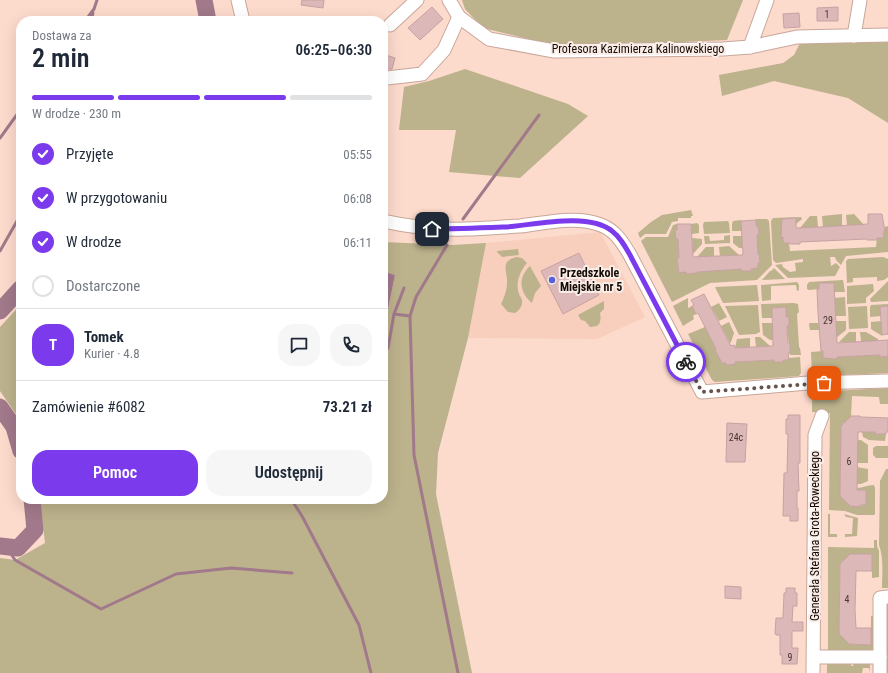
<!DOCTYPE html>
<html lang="pl">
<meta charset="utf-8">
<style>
:root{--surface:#fff;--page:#f6f6f7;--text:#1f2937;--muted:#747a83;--line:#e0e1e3;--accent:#7c3aed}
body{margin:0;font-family:"Roboto Condensed",sans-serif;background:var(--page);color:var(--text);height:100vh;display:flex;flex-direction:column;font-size:15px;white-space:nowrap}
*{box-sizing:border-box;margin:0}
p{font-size:13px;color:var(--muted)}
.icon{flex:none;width:22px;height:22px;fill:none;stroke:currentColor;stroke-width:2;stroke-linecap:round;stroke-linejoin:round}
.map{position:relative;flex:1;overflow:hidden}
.panel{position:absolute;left:16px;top:16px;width:372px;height:488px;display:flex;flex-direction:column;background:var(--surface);border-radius:16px;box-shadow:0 4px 16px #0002}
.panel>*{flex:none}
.pin{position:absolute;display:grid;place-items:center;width:34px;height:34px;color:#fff;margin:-17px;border-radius:8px;box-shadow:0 2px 6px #0006}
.courier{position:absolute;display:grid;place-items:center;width:40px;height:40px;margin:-20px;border:3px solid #7c3aed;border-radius:50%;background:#fff;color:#222;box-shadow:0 1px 5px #0007}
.headline em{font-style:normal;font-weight:600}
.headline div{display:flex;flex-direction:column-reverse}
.headline{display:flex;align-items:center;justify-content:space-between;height:68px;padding:0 16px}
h1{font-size:26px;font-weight:600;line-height:30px}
.bar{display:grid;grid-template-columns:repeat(4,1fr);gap:6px 4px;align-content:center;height:48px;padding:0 16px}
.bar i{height:5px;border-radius:3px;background:var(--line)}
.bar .selected{background:var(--accent)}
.bar p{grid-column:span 4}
.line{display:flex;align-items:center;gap:10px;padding:0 16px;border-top:1px solid var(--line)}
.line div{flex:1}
.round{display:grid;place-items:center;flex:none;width:42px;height:42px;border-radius:16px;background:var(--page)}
ol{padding:0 16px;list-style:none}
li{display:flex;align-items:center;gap:12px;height:44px}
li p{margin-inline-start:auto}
li .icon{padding:4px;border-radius:50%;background:var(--accent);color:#fff;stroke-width:4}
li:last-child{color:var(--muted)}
li i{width:22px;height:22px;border:2px solid var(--line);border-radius:50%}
.action{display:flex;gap:8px;margin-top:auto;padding:8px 16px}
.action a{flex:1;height:46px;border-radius:16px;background:var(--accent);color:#fff;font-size:16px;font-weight:600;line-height:46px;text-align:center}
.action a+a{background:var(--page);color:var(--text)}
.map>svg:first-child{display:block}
.built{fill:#f8cfbd}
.green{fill:#bcb28c}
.water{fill:#a1798a}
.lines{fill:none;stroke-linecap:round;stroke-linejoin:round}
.stream{stroke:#a1798a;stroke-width:3}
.river{stroke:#a1798a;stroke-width:17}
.building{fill:#ddb8b8;stroke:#c6a2a2}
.minor-casing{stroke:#c8a79a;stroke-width:15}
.minor{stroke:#fff;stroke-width:13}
.done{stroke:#66534b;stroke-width:4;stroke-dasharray:0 7.2}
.route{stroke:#7c3aed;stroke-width:5}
.poi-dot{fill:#5462d8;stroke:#faece6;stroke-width:1.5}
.labels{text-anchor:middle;stroke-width:4;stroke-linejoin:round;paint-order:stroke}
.number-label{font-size:10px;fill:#473632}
.street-label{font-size:12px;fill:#150b06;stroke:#faece6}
.poi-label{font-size:12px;font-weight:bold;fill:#150b06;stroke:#faece6;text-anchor:start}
</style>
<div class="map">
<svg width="888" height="673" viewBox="0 0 888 673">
<rect width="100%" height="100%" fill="#fcdacc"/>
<!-- built -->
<path class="built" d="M600 232 645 317 597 339 468 338 486 243Z"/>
<!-- green -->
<g class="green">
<path d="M462 0H743L727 40 617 45H553L483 28 465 9Z"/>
<path d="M888 42V123L848 98 774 81 722 96 719 75 783 63 794 55 800 43Z"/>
<path d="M465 69 568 104 588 116 520 178 449 172 456 130H399L404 87 429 81Z"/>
<path d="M691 210 693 216H691V218H678V221L672 222 666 234H645L640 238 638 233 651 222 662 215Z"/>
<path d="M842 214V226L823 227 822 216Z"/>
<path d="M854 214 864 225H847L846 215Z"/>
<path d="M810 216H817L818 227 800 228Z"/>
<path d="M801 217 802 219 796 224V218L782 219 781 237H783V243H789L790 251 876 247 877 238H883L885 227 888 226V252L846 256 841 265 836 260 835 257H830L831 266 836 263 840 267 835 276 788 278 775 265 782 264 783 267 790 272 796 271 795 263 803 262V259L776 263 773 260 771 221 773 218Z"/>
<path d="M756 219H767L769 221 772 265 757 280 710 283 672 302 641 241 646 237H668L673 225 677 224V230H675L676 239H678L679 258 677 259 678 267H679L680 272H686L687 274 696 273 697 272 741 269 752 270 751 269 758 268V263H760L759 254H758L757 235H759L758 226H756Z"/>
<path d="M741 220 742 231H732V224L733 221Z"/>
<path d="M728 221 729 223 730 233 704 234 703 225 704 222Z"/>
<path d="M697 223 699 225V233L692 234 691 224Z"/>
<path d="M730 235V243L705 244 704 236H709L710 241 724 240V236Z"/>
<path d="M733 236H742L743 248H739L733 243Z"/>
<path d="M692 238 702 239V244L693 254Z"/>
<path d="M383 242 452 245 486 243 468 338 438 453 436 494 472 673H0V558L15 560 45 543 40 499H383V334L395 275 383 271Z"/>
<path d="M729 246 739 255 720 256 719 247Z"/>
<path d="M706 247H714V256L697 257Z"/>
<path d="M518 249 519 255 502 257 497 252V251Z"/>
<path d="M516 257 522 258 527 263C520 271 515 283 519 294 520 297 523 299 522 303 522 307 518 311 515 313L508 312 501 304C504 298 507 290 507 283 508 271 499 262 516 257Z"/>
<path d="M883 257 888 259V277L884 280 877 281V277L853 278V282L847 283 846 261 848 259Z"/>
<path d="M530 266 541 286 535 293 532 303C520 293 517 278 530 266Z"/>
<path d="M774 268 785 279 762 280 770 271H771Z"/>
<path d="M843 280 845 292H834L833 283H819V289L809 290 807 289V285L809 282Z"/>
<path d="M888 281V301L871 302 870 299Z"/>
<path d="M797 282 799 285V290L797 291 796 285 771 286V300L762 301 761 285Z"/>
<path d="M873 284 874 291 866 298V303L847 304V286Z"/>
<path d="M757 285 759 301 723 303 715 287Z"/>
<path d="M845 297 846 316H835L834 298Z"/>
<path d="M688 298V308L692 306 696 314 693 316 694 319 683 326 673 306Z"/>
<path d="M604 301V309L600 313C601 318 601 323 597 326L590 327 585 321 581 320 578 315Z"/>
<path d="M719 303 727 317 719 321 711 307Z"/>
<path d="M794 303 798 304 799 312 797 314 799 347 800 348 801 355H790L787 326H789V317H786V307L772 308V318H762L761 304Z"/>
<path d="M21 304V423L20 420 0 391V327Z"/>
<path d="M888 304V306L880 307 881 316 870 317V307L871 305Z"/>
<path d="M758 305 760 332 756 334 739 335 725 306Z"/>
<path d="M867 306 868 328 849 329 848 307Z"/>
<path d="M836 321H846V330L836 338Z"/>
<path d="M881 321 882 336 871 329V322Z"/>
<path d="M729 322 734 333 731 342 730 343 721 326Z"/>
<path d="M762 323H772L773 340H770L763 335Z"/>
<path d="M810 323H821L822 330H810L809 324Z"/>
<path d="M705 327 716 349 715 350 719 357H721V363H726L727 365 735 364V362L774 360 775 362H783V360H788L789 358 800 357 801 373 799 376 715 382 712 380 688 334Z"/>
<path d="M849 332H856V342H839Z"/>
<path d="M860 332H866L878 339V341H861Z"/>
<path d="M755 337H760L770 346 756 347Z"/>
<path d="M750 338V347L735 348 737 339Z"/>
<path d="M823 351V358L829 357V359H837V357L880 355 881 357 888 356V373L818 376 812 375 811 352Z"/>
<path d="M888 388V404H880L879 397 852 396 851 416 849 418V421H846V423H843L841 426V443L842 456H840V496L850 506 865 505 857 488C863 488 867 485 874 485L875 488V514L874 515H857L845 511 829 510 830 413 812 412V392Z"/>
<path d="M862 432H875L886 434 885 441 869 440 863 437Z"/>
<path d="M857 440H861L868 445V463H857Z"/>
<path d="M876 446H888V458H876L873 455V448Z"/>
<path d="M857 467 868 469V481L861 484H857Z"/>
<path d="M886 469H888V588H882C882 575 884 558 879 545L880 481Z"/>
<path d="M828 514H830V534H837V537H828Z"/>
<path d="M844 514 858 518 857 536 845 537V534H852L853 518 846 517Z"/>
<path d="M874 540H877V546L879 551V577L872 578V554H850L848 556 847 559H845V561H842L840 564 839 634 844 637V639H847V642L849 644 871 645V616H874V649L870 651H828V547L874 548Z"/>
<path d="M888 601V673H885L886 603Z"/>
<path d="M827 663H851V666H853L854 663H869L870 665V672L869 668H863L862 673H827Z"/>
</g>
<!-- water -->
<path class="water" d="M383 271 395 275 383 334Z"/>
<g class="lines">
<!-- stream -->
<g class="stream">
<path d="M85 21 94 9 97 0"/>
<path d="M91 21 93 13"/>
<path d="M0 138 21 109"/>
<path d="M463 219 539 115"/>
<path d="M447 245 416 297 410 316 414 455 458 673"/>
<path d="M0 251 21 214"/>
<path d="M394 314 410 316"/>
<path d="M383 354 388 348 394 314 404 288"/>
<path d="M291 499 302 516 359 625 371 673"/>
<path d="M6 546 15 560 101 609 176 574 231 568 292 573"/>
</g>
<!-- river -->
<g class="river">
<path d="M204 0 208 21"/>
<path d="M0 311 21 288"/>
<path d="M0 407 14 427 21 451"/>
<path d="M0 546 18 548 35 530 32 499"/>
</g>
</g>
<!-- building -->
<g class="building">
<path d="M302 0H324L323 8 301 5Z"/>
<path d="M432 7 443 19 420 40 408 28Z"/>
<path d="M838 7V21H817V8Z"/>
<path d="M799 13 800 27 784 28 783 14Z"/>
<path d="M383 54 395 58 392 69H383Z"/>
<path d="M868 214H882L885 232H883L884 238H877V240H867V239L800 242V244H790V243H783V237L781 238 782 219 796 218V228L820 227 868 224Z"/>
<path d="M756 220V226H758L759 235H757L758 254H759L760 263H758V268L751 269 752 271H741V269L697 272V273L686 274V272L679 273 677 258H679L678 239H676L675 230H677V224H691L693 257 743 255 741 221Z"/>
<path d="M579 253 599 295 563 314 541 271Z"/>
<path d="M819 283H834L837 343 888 340V356L880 357V355L837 357V359L823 358V351H821L818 313 817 289H819Z"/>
<path d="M704 294 731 346 734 345 735 348 773 346 772 308 786 307V317H789V326H787L788 343H790V353H788L789 360H783V362H774V360L735 362 736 364 726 365V363H722L715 350 716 349 698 313 696 314 692 306 694 305 691 300Z"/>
<path d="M888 306V334L882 335 880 307Z"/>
<path d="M788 415H800V463H798L799 491H797V508H798V521H790V516H783L784 473H787L788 434H786V419H788Z"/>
<path d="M851 416H860V417L888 418V432H886V434H875V432H858L857 490H866V505H860V507L850 506 840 496 841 426Z"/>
<path d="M727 423 747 424 745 462H726Z"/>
<path d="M850 554H872V571H856L855 610 856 628H871V645L849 644 839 634 840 564Z"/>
<path d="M725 586 741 587V599L725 598Z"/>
<path d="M786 588H795V593H797V606H793L792 622H803V631H792V648H798L797 664H782V655H780V635H776L775 633 776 618H783L784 593H786Z"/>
</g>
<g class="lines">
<!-- minor casing -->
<g class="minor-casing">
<g id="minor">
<path d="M238 0 243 21"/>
<path d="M449 0 459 17 489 39 554 51 723 49 750 47 797 37 888 35"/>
<path d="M390 25 417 0"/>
<path d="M854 36 860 0"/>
<path d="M750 47 767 0"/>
<path d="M387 78 422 74 444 50 459 17"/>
<path d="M383 221C410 227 437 230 465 229 483 229 501 227 520 226 546 223 576 215 601 225 616 231 622 242 630 255L702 392 808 383 888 381"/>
<path d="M814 657H880"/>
<path d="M813 673 815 435 822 416"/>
<path d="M880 673V598L888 597"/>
</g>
</g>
<!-- minor -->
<use href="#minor" class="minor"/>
</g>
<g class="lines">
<!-- done -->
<path class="done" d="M686 362 702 392 824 383"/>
<!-- route -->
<path class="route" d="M432 229C457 229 481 228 506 227 534 225 588 212 612 231 620 237 625 246 630 255L686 362"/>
</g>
<!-- markers -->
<circle class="poi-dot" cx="552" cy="280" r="4"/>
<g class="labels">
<!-- number labels -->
<g class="number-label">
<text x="827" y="18">1</text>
<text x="828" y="324">29</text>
<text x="736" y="441">24c</text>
<text x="849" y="465">6</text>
<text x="847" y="603">4</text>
<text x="790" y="661">9</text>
</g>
<!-- street labels -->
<g class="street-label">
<text x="638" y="53">Profesora Kazimierza Kalinowskiego</text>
<text transform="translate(815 536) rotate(-90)" y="4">Generała Stefana Grota-Roweckiego</text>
</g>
<!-- poi labels -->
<g class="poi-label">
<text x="560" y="277">Przedszkole<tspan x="560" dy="14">Miejskie nr 5</tspan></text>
</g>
</g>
</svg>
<div class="pin" style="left:824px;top:383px;background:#ea580c"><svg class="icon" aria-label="bag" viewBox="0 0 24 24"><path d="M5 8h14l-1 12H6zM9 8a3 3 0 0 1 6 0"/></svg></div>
<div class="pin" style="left:432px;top:229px;background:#1f2937"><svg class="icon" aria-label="home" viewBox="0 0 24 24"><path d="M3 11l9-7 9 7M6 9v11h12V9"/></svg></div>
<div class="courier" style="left:686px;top:362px"><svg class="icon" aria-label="bike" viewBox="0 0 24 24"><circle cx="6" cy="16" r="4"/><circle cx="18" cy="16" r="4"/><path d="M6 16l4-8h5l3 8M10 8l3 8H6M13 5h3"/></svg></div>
<section class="panel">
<div class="headline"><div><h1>2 min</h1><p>Dostawa za</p></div><em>06:25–06:30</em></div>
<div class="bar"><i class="selected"></i><i class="selected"></i><i class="selected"></i><i></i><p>W drodze · 230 m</p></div>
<ol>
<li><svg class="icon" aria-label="check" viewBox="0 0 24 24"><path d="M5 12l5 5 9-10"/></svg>Przyjęte<p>05:55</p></li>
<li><svg class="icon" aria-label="check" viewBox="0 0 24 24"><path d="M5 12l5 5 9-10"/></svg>W przygotowaniu<p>06:08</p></li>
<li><svg class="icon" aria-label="check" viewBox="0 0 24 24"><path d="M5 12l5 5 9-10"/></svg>W drodze<p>06:11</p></li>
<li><i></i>Dostarczone</li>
</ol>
<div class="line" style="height:72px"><b class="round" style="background:var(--accent);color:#fff">T</b><div><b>Tomek</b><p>Kurier · 4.8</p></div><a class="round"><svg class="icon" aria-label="chat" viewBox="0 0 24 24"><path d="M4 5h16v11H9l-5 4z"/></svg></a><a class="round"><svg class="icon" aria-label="phone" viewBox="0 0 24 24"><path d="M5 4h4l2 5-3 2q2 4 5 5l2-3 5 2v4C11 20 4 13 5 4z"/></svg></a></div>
<div class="line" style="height:52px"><div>Zamówienie #6082</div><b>73.21 zł</b></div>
<div class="action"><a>Pomoc</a><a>Udostępnij</a></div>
</section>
</div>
